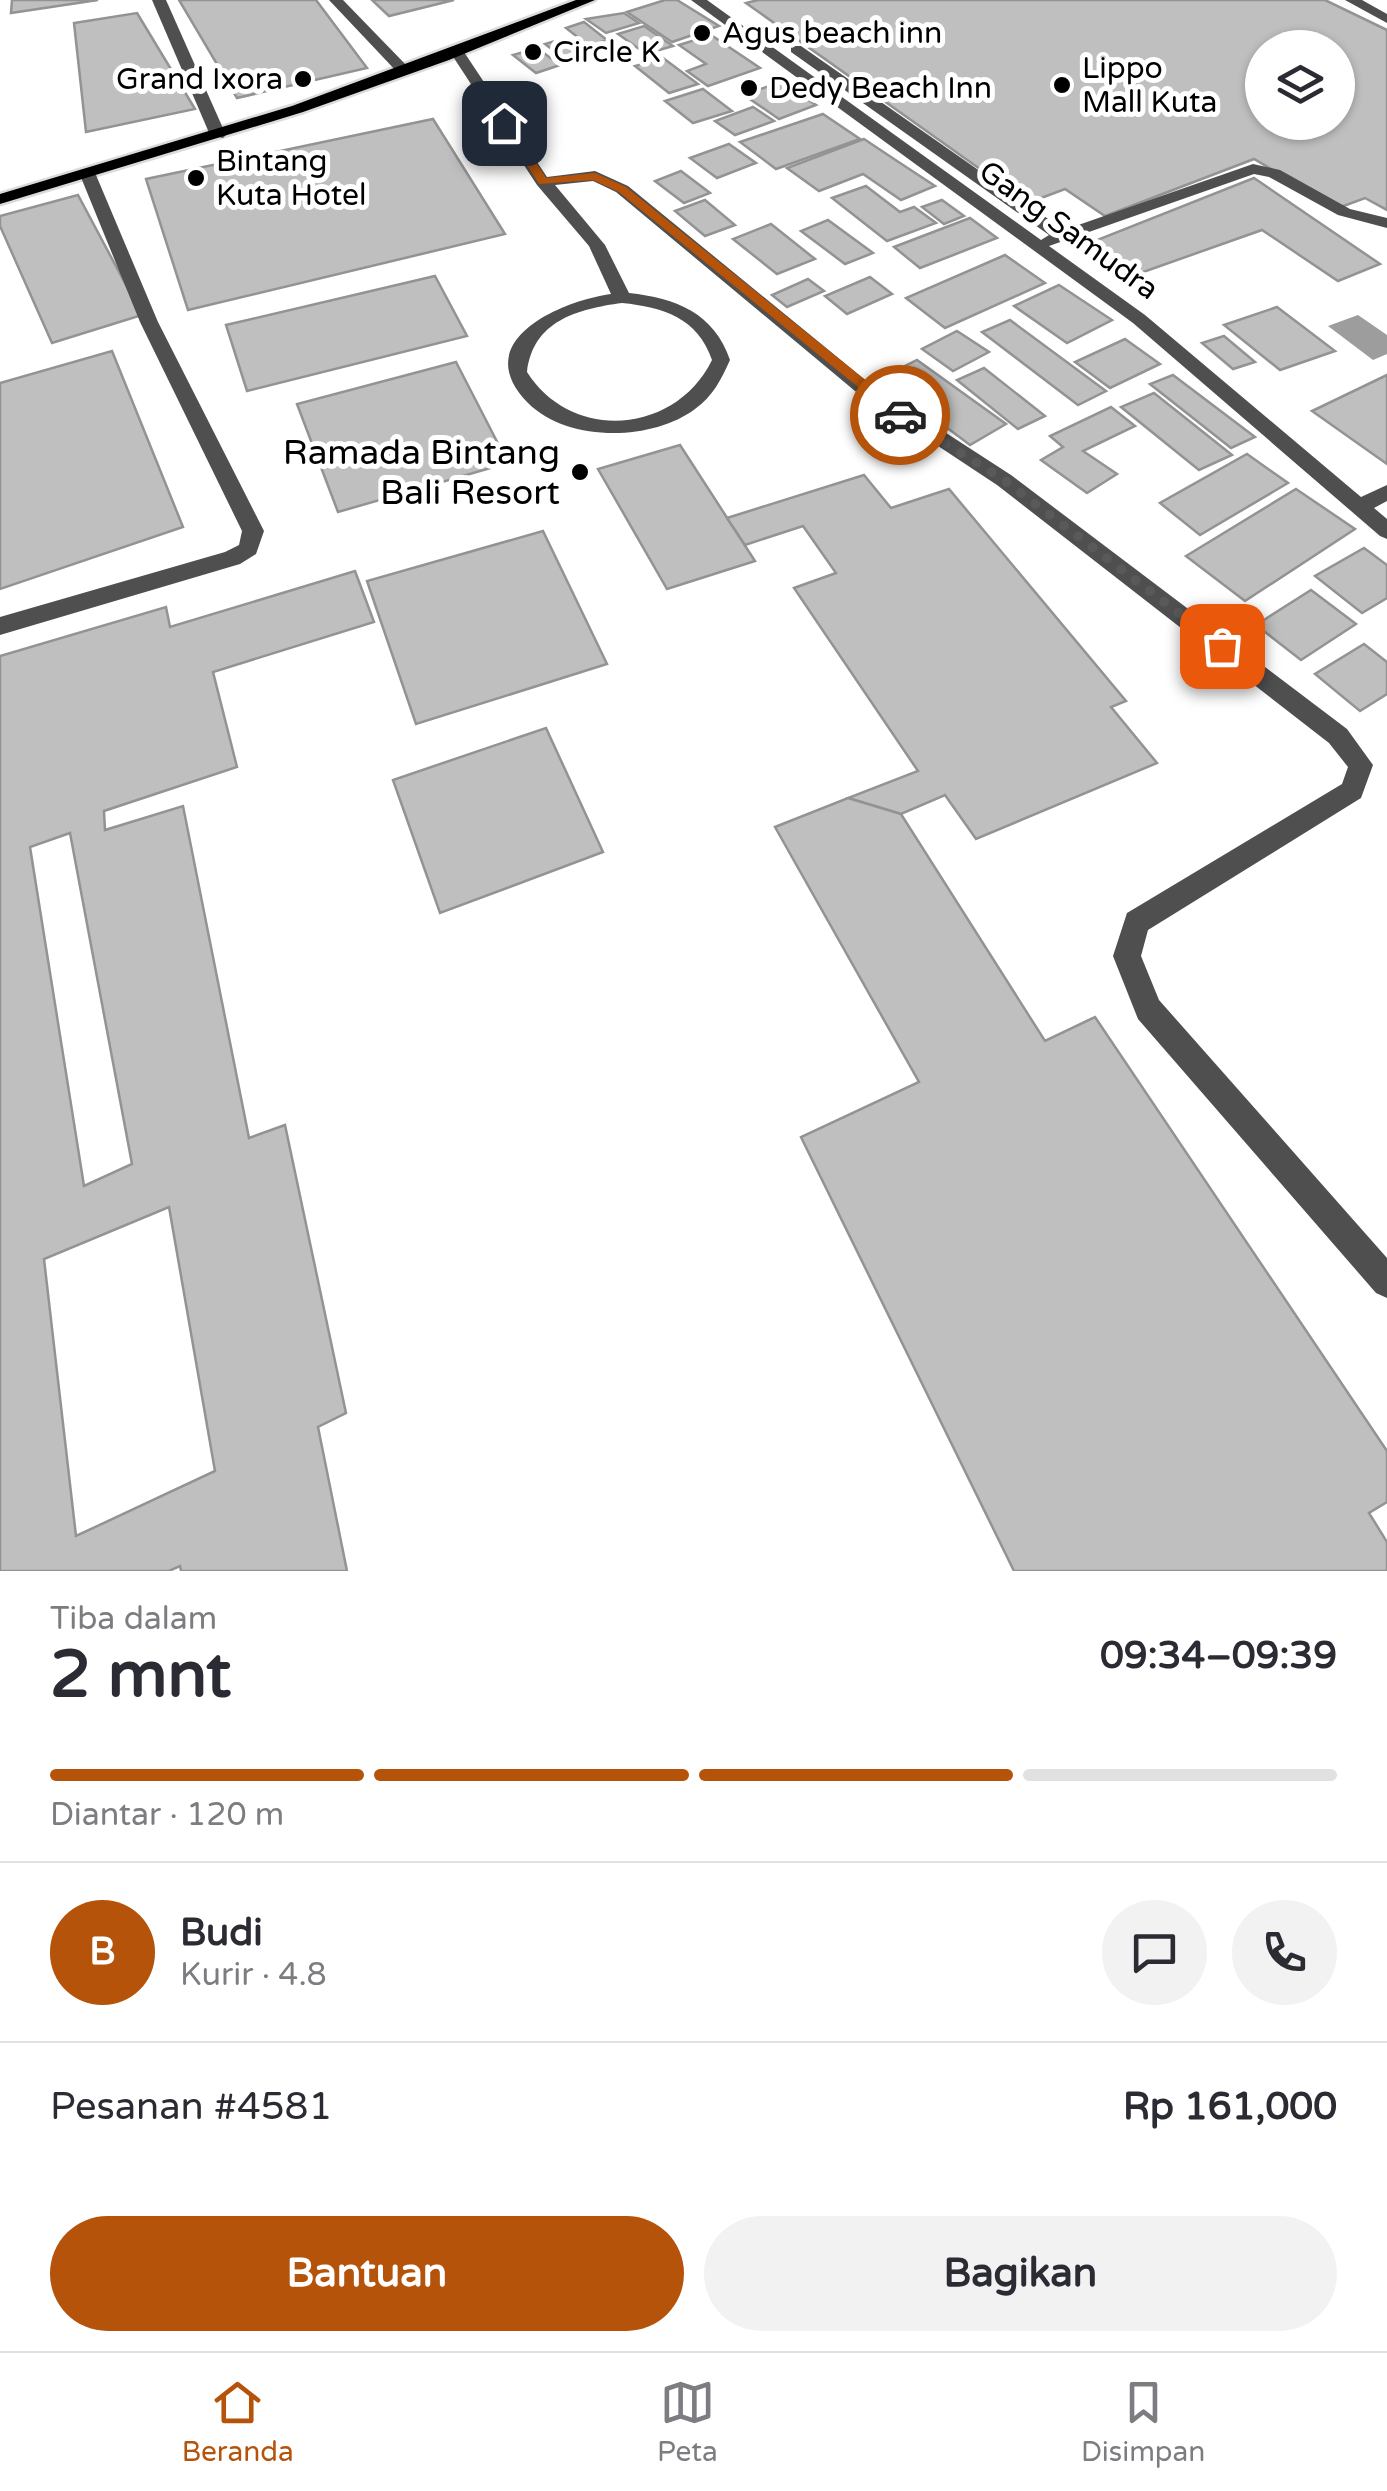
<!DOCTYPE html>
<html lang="id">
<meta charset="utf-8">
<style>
:root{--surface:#fff;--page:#f2f2f3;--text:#2b2b33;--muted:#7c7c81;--line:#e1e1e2;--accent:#b45309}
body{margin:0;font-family:"Varela Round",sans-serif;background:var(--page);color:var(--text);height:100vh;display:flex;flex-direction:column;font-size:38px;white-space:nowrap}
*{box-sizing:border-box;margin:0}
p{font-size:32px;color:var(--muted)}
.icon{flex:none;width:55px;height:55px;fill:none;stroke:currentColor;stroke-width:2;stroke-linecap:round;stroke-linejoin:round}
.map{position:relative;height:1571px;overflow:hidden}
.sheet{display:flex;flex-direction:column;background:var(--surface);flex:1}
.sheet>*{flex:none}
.fabs{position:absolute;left:1245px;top:30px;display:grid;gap:20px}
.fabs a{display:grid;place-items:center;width:110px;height:110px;border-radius:50%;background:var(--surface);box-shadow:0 2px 8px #0004;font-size:50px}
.pin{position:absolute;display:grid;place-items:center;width:85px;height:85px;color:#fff;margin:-42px;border-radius:20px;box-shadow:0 5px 15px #0006}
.courier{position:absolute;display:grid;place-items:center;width:100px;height:100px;margin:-50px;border:8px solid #b45309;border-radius:50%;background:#fff;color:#222;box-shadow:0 2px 12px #0007}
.headline em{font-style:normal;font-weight:700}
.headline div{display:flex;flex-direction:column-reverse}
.headline{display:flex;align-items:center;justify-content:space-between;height:170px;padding:0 50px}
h1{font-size:65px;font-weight:700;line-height:75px}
.bar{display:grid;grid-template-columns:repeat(4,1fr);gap:15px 10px;align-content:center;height:120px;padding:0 50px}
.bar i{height:12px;border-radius:8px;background:var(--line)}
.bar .current{background:var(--accent)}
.bar p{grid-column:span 4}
.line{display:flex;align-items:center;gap:25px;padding:0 50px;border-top:2px solid var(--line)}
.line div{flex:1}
.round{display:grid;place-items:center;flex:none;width:105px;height:105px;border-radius:52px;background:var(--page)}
.action{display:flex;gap:20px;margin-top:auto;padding:20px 50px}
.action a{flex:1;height:115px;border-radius:60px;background:var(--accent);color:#fff;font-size:40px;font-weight:700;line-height:115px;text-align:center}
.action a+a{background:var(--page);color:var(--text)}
.menu{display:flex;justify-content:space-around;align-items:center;height:140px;border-top:2px solid var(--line);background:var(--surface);font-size:28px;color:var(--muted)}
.menu a{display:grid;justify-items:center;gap:5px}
.menu .current{color:var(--accent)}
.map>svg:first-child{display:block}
.water{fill:#9d9d9d}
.building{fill:#bfbfbf;stroke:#939393;stroke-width:2.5;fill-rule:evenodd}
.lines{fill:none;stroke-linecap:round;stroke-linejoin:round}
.major-casing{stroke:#dbdbdb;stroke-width:5}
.minor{fill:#4f4f4f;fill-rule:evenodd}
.major{fill:#000;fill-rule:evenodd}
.route{fill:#b45309}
.done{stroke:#595959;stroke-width:10;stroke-dasharray:0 18}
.poi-dot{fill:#000;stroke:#fff;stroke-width:4}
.labels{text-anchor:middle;stroke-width:10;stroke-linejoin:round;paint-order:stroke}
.far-poi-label{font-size:30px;fill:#000;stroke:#fff;text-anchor:start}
.far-street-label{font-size:30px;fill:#000;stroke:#fff}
.poi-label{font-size:35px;fill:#000;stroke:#fff;text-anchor:end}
</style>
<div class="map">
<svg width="1387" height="1571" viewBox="0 0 1387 1571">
<rect width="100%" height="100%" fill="#fff"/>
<!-- water -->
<path class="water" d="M1358 315 1387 335V354L1373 360 1328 326Z"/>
<!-- building -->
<g class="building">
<path d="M12 0H98L11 13Z"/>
<path d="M179 0H316L367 68 237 98Z"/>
<path d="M372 0H454L389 16Z"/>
<path d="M665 0H677L719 26 672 42 627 12Z"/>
<path d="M758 0H1325L1387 30V210L1365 198 1338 208 1254 159 1105 216 1065 189 1028 203 746 3ZM1262 48H1338V122H1262Z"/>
<path d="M137 13 195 109 86 132 74 23Z"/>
<path d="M624 13 639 23 606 33 586 19Z"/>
<path d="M584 22 607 40 589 46 566 28Z"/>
<path d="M644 26 673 46 646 54 618 34Z"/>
<path d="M711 35 760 68 708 86 687 71 706 64 679 45Z"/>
<path d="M565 38 590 56 570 63 545 44Z"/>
<path d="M537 48 560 65 536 73 513 55Z"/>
<path d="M663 58 698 84 669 93 635 66Z"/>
<path d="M780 82 816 105 779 119 744 95Z"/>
<path d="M703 89 732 111 693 123 665 101Z"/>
<path d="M753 107 774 121 735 135 715 121Z"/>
<path d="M823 114 860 139 776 169 740 142Z"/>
<path d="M433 119 505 234 188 310 146 179Z"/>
<path d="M864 139 897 161 935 186 901 200 863 174 819 191 787 168Z"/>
<path d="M729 144 756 163 717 178 690 158Z"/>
<path d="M681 171 710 193 684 203 655 181Z"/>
<path d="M1254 178 1380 264 1338 281 1262 230 1129 277 1087 244Z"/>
<path d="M866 186 900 212 914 207 936 223 887 241 832 198Z"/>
<path d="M78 195 142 315 52 343 0 226V216Z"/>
<path d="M705 200 735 225 705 236 675 211Z"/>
<path d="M942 200 964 216 944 224 922 207Z"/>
<path d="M970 218 997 238 920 268 894 247Z"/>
<path d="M828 220 873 253 845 264 801 231Z"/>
<path d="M771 224 815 259 777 274 733 239Z"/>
<path d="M1005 255 1045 283 945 328 906 298Z"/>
<path d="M435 276 467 336 247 391 226 325Z"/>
<path d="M870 277 892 294 847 314 825 296Z"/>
<path d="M808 279 824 291 787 307 772 295Z"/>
<path d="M1059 285 1112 320 1067 343 1014 306Z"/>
<path d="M1277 307 1335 351 1280 370 1224 325Z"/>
<path d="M1010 320 1106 391 1078 405 982 332Z"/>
<path d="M957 331 989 352 953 371 922 349Z"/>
<path d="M1224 336 1255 362 1233 369 1202 343Z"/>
<path d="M1125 339 1160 364 1110 388 1075 362Z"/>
<path d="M112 351 183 527 0 589V383Z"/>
<path d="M917 360 1006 424 970 445 881 378Z"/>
<path d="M456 362 508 463 338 512 297 404Z"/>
<path d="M984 368 1045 416 1018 429 957 380Z"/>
<path d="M1173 375 1255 437 1231 448 1150 384Z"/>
<path d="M1387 375V464L1312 411Z"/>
<path d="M1154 393 1232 455 1199 470 1121 407Z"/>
<path d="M1111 407 1135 426 1083 451 1117 474 1087 493 1041 460 1063 447 1050 436Z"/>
<path d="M680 445 755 561 667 589 598 469Z"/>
<path d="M1247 454 1288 483 1200 535 1160 503Z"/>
<path d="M864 475 891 508 949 489 1126 701 1111 707 1157 763 976 839 945 795 901 814 848 798 918 771 794 588 836 573 803 526 745 545 727 518Z"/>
<path d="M1296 489 1355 529 1245 601 1186 556Z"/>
<path d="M543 531 607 664 416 724 367 581Z"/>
<path d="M1364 548 1387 565V598L1362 613 1315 576Z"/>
<path d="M355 571 374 622 213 672 237 767 104 811 105 830 183 806 249 1138 285 1125 346 1413 318 1427 347 1571H181L180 1566 169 1571H0V656L166 607 170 627ZM70 833 132 1164 84 1186 30 847ZM169 1207 215 1471 76 1536 44 1259Z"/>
<path d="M1311 590 1356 624 1301 660 1256 625Z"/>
<path d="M1364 644 1387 662V694L1360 711 1315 674Z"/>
<path d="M546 728 603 852 440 913 393 780Z"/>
<path d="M848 798 901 814 1045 1041 1095 1017 1387 1451V1502L1369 1513 1387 1542V1571H1014L801 1137 919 1082 775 827Z"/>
</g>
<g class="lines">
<!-- major casing -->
<g class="major-casing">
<path id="major" d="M576 0H595L449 60 303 112 0 204V194L292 106Z"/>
</g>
<!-- minor -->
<g class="minor">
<path d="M152 0H166L226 135 223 138 210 135Z"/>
<path d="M329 0H343L408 67V73H398Z"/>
<path d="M691 0H707L1041 240 1049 235 791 52V46H801L1064 230 1253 164 1280 170 1350 209 1387 218V228L1338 215 1269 177 1254 174 1049 246 1145 315 1361 497 1387 485V501L1374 508 1387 519V539L1380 536 1133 323Z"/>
<path d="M1345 0H1362L1387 14V23Z"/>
<path d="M452 49H462L547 177 595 171 628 186 869 383 1011 475 1347 729 1373 765 1361 798 1148 930 1141 956 1159 1000 1387 1258V1298L1376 1293 1138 1019 1113 956 1127 913 1342 784 1348 767 1329 743 997 485 855 391 616 192 593 181 555 185 605 245 629 293C676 298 714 313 730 360 721 380 713 396 695 409 651 442 567 442 528 403 467 341 561 301 611 294L589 246 537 185 450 52ZM622 303C663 307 698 318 712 360 676 434 572 443 527 372 533 321 577 309 622 303Z"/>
<path d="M82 172 96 175 158 322 264 531 256 554 240 564 0 635V617L225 552 239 545 242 531 140 322 80 175Z"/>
</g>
<!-- major -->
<use href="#major" class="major"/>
</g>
<!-- route -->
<path class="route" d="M508 121 546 178 595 173 626 187 905 412V418H896L619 192 593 180 539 184 500 123Z"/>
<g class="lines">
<!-- done -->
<path class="done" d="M900 415 1004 480 1222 646"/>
</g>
<!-- markers -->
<g class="poi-dot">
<circle cx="702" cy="33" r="10"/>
<circle cx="533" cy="52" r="10"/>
<circle cx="303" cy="79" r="10"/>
<circle cx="1062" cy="85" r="10"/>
<circle cx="749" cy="88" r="10"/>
<circle cx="196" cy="178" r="10"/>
<circle cx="580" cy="472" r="10"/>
</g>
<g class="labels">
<!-- far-poi labels -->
<g class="far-poi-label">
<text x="722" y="43">Agus beach inn</text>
<text x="553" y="62">Circle K</text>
<text x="1082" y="78">Lippo<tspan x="1082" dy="34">Mall Kuta</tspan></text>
<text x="283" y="89" text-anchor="end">Grand Ixora</text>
<text x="769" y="98">Dedy Beach Inn</text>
<text x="216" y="171">Bintang<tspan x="216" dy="34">Kuta Hotel</tspan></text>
</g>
<!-- far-street labels -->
<g class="far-street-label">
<text transform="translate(1069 230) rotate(36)" y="10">Gang Samudra</text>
</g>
<!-- poi labels -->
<g class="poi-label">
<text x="560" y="464">Ramada Bintang<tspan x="560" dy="40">Bali Resort</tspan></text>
</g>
</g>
</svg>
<div class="fabs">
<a><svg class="icon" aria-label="layers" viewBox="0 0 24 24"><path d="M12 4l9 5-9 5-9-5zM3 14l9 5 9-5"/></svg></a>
</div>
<div class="pin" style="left:1222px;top:646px;background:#ea580c"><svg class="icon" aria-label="bag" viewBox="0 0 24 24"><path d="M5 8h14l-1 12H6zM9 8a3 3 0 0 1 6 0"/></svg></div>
<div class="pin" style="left:504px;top:123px;background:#1f2937"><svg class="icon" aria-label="home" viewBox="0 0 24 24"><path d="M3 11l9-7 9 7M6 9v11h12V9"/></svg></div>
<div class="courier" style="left:900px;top:415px"><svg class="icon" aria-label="car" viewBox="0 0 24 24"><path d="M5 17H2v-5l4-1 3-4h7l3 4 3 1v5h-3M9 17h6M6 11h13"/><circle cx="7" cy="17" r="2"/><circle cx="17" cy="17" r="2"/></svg></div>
</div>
<section class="sheet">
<div class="headline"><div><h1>2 mnt</h1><p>Tiba dalam</p></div><em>09:34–09:39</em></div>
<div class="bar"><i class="current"></i><i class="current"></i><i class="current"></i><i></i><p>Diantar · 120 m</p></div>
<div class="line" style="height:180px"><b class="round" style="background:var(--accent);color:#fff">B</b><div><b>Budi</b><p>Kurir · 4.8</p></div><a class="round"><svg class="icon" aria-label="chat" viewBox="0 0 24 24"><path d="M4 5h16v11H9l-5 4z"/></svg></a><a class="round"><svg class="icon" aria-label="phone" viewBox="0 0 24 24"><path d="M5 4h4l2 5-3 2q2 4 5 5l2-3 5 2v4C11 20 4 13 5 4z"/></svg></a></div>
<div class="line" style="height:130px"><div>Pesanan #4581</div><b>Rp 161,000</b></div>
<div class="action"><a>Bantuan</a><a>Bagikan</a></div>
</section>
<nav class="menu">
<a class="current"><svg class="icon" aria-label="home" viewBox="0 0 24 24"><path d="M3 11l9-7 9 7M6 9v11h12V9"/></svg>Beranda</a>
<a><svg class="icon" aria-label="map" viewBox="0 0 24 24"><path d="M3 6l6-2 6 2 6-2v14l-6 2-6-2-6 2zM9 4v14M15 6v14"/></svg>Peta</a>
<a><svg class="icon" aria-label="saved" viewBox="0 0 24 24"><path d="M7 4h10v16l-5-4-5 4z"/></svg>Disimpan</a>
</nav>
